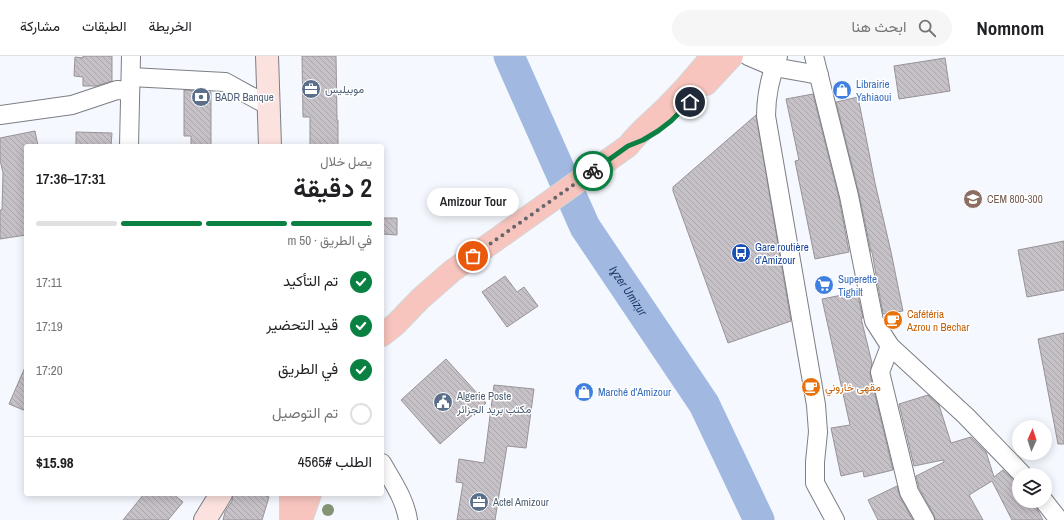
<!DOCTYPE html>
<html lang="ar">
<meta charset="utf-8">
<style>
:root{--surface:#fff;--page:#f6f6f6;--text:#202124;--muted:#757577;--line:#e0e0e0;--accent:#0b8043}
body{margin:0;font-family:"Archivo Narrow",Vazirmatn,sans-serif;background:var(--page);color:var(--text);direction:rtl;height:100vh;display:flex;flex-direction:column;font-size:15px;white-space:nowrap}
*{box-sizing:border-box;margin:0}
p{font-size:13px;color:var(--muted)}
.icon{flex:none;width:22px;height:22px;fill:none;stroke:currentColor;stroke-width:2;stroke-linecap:round;stroke-linejoin:round}
.map{position:relative;flex:1;overflow:hidden;direction:ltr}
.side{position:absolute;left:24px;top:88px;width:360px;height:352px;display:flex;flex-direction:column;background:var(--surface);border-radius:4px;box-shadow:0 2px 10px #0003;direction:rtl}
.side>*{flex:none}
.needle{width:26px;rotate:3deg}
.buttons{position:absolute;left:1012px;top:364px;display:grid;gap:8px}
.buttons a{display:grid;place-items:center;width:40px;height:40px;border-radius:50%;background:var(--surface);box-shadow:0 2px 10px #0003;font-size:20px}
.pin{position:absolute;display:grid;place-items:center;width:34px;height:34px;color:#fff;margin:-17px;border:2px solid #fff;border-radius:50%;box-shadow:0 1px 4px #0007}
.courier{position:absolute;display:grid;place-items:center;width:40px;height:40px;margin:-20px;border:3px solid #0b8043;border-radius:50%;background:#fff;color:#222;box-shadow:0 1px 5px #0007}
.bubble{position:absolute;height:28px;border-radius:14px;background:var(--surface);box-shadow:0 2px 10px #0003;font-size:13px;font-weight:600;line-height:28px;text-align:center;direction:rtl}
.overview em{font-style:normal;font-weight:600}
.overview div{display:flex;flex-direction:column-reverse}
.overview{display:flex;align-items:center;justify-content:space-between;height:68px;padding:0 12px}
h1{font-size:26px;font-weight:600;line-height:30px}
.bar{display:grid;grid-template-columns:repeat(4,1fr);gap:6px 4px;align-content:center;height:48px;padding:0 12px}
.bar i{height:5px;border-radius:3px;background:var(--line)}
.bar .on{background:var(--accent)}
.bar p{grid-column:span 4}
.line{display:flex;align-items:center;gap:10px;padding:0 12px;border-top:1px solid var(--line)}
.line div{flex:1}
ol{padding:0 12px;list-style:none}
li{display:flex;align-items:center;gap:12px;height:44px}
li p{margin-inline-start:auto}
li .icon{padding:4px;border-radius:50%;background:var(--accent);color:#fff;stroke-width:4}
li:last-child{color:var(--muted)}
li i{width:22px;height:22px;border:2px solid var(--line);border-radius:50%}
header{display:flex;align-items:center;gap:24px;box-sizing:border-box;height:56px;padding:0 20px;background:var(--surface);border-bottom:1px solid var(--line)}
header strong{font-size:19px}
nav{display:flex;gap:22px;margin-inline-start:auto;font-size:14px}
.search{width:280px;height:36px;background:var(--page);display:flex;align-items:center;gap:10px;box-sizing:border-box;padding:0 14px;border-radius:22px;color:var(--muted);font-size:15px}
.map>svg:first-child{display:block}
.lines{fill:none;stroke-linecap:round;stroke-linejoin:round}
.river{stroke:#a1b9e0;stroke-width:31}
.building{fill:url(#building-back-hatch);stroke:#989397}
.minor-casing{stroke:#7c7e84;stroke-width:20}
.secondary-casing{stroke:#7c7e84;stroke-width:24}
.primary-casing{stroke:#d5d5d6;stroke-width:24}
.minor{stroke:#fff;stroke-width:18}
.secondary{stroke:#fce2df;stroke-width:22}
.primary{stroke:#f8c5be;stroke-width:22}
.tree{fill:#839374}
.done{stroke:#65666a;stroke-width:4;stroke-dasharray:0 7.2}
.route{stroke:#0b8043;stroke-width:5}
.labels{text-anchor:middle;stroke-width:3;stroke-linejoin:round;paint-order:stroke}
.shop-label{font-size:11px;fill:#366cbe;stroke:#fff;text-anchor:start}
.service-label{font-size:11px;fill:#4e5e75;stroke:#fff;text-anchor:start}
.education-label{font-size:11px;fill:#785e54;stroke:#fff;text-anchor:start}
.transit-label{font-size:11px;fill:#164399;stroke:#fff;text-anchor:start}
.food-label{font-size:11px;fill:#c56008;stroke:#fff;text-anchor:start}
.water-label{font-size:12px;font-style:italic;fill:#1b3868;stroke:#fff}
</style>
<header>
<strong>Nomnom</strong>
<div class="search"><svg class="icon" aria-label="search" viewBox="0 0 24 24"><circle cx="10" cy="10" r="6"/><path d="M15 15l6 6"/></svg>ابحث هنا</div>
<nav><a>الخريطة</a><a>الطبقات</a><a>مشاركة</a></nav>
</header>
<div class="map">
<svg width="1064" height="464" viewBox="0 0 1064 464">
<defs>
<pattern id="building-back-hatch" width="6" height="6" patternUnits="userSpaceOnUse"><rect width="6" height="6" fill="#c6c1c6"/><path d="M-1 5l2 2M0 0l6 6M5-1l2 2" fill="none" stroke="#a9a5aa"/></pattern>
</defs>
<rect width="100%" height="100%" fill="#f5f8fe"/>
<g class="lines">
<!-- river -->
<path class="river" id="s1" d="M509 0 585 171 704 348 759 464"/>
</g>
<!-- building -->
<g class="building">
<path d="M83 0H112V25L96 30H83V21L74 20 75 1 83 2Z"/>
<path d="M302 0H336L337 64H338V90H310V61H303Z"/>
<path d="M945 2 950 35 899 43 894 10Z"/>
<path d="M184 34 211 36V90H191V80H184Z"/>
<path d="M813 38 839 142 849 196 815 203 795 105 799 104 786 43Z"/>
<path d="M858 41 875 127 891 196 903 255 883 258 872 196H871L870 191 859 138 836 46Z"/>
<path d="M756 59 791 265 728 287 673 135V131Z"/>
<path d="M35 75 38 90H26V179L0 183V154H2L3 117 0 104V82Z"/>
<path d="M76 76 112 77 111 90H76Z"/>
<path d="M382 162H397V179L382 178Z"/>
<path d="M1064 185V234L1027 241 1018 194Z"/>
<path d="M505 220 517 236 524 231 538 250 507 271 482 236Z"/>
<path d="M857 236 863 262H861L872 307 870 318 893 414 864 421 863 415 841 420 831 372 850 369 822 243Z"/>
<path d="M1064 277V388H1058L1038 283Z"/>
<path d="M446 303 486 347 440 388 401 344Z"/>
<path d="M26 309V355L9 348Z"/>
<path d="M494 329 534 333 526 392 507 390 495 464H457L463 427 456 426 459 403 484 407Z"/>
<path d="M928 339 939 349 951 387 971 381 986 396 994 421 1003 414 1019 428V445H1033L1043 464H1012L992 425 969 439 983 464H935L934 459 919 432 916 420 944 406 943 404 914 410 899 348Z"/>
<path d="M897 430 900 441 913 464H878L868 444Z"/>
<path d="M144 438H173L183 446 168 464H123Z"/>
<path d="M233 438H261L269 441 262 464H223L225 456 232 445Z"/>
</g>
<g class="lines">
<!-- minor casing -->
<g class="minor-casing">
<g id="minor">
<path d="M748 0 774 11 819 19"/>
<path d="M778 0C770 21 766 38 766 60L816 349 818 376 815 406V427L835 464"/>
<path d="M814 0 849 140 874 265 890 290 966 360 1023 419"/>
<path d="M131 21 225 26 269 50"/>
<path d="M0 59 72 49 117 34 130 35"/>
<path d="M129 90 131 0"/>
<path d="M890 290 880 316 909 436 925 464"/>
<path d="M382 407C392 425 405 443 408 464"/>
<path d="M1044 445 1059 464"/>
</g>
</g>
<!-- secondary casing -->
<g class="secondary-casing">
<g id="secondary">
<path d="M267 0 270 90"/>
<path d="M205 464 221 438"/>
</g>
</g>
<!-- primary casing -->
<g class="primary-casing">
<g id="primary">
<path d="M706 28 732 0"/>
<path d="M382 279 396 268 420 243 452 215 628 90C639 75 654 64 667 51 683 35 698 18 712 0"/>
<path d="M291 464V438"/>
<path d="M301 464 310 438"/>
</g>
</g>
<!-- minor -->
<use href="#minor" class="minor"/>
<!-- secondary -->
<use href="#secondary" class="secondary"/>
<!-- primary -->
<use href="#primary" class="primary"/>
</g>
<!-- trees -->
<circle class="tree" cx="328" cy="454" r="6"/>
<g class="lines">
<!-- done -->
<path class="done" d="M473 200 593 115"/>
<!-- route -->
<path class="route" d="M593 115 628 90 643 84 658 75 671 65 690 46"/>
</g>
<!-- icons -->
<defs>
<g id="office-disc" transform="scale(1)"><circle r="9.5" fill="#5c6f8a" stroke="#fff"/><path d="M-6-3h4V-5.5h4V-3h4V5H-6ZM-1-4.5V-3h2v-1.5ZM-6 0V1H6V0Z" fill="#fff"/></g>
<g id="shop-disc" transform="scale(1)"><circle r="9.5" fill="#3f7fe0" stroke="#fff"/><path d="M-5-2.5h2.3a2.7 3.5 0 0 1 5.4 0H5L5.5 6h-11ZM-1.5-2.5h3a1.5 2.3 0 0 0-3 0Z" fill="#fff"/></g>
<g id="bank-disc" transform="scale(1)"><circle r="9.5" fill="#5c6f8a" stroke="#fff"/><path d="M-6-4H6V4H-6ZM0-2.3a2.3 2.3 0 1 0 0 4.6a2.3 2.3 0 1 0 0-4.6Z" fill="#fff"/></g>
<g id="school-disc" transform="scale(1)"><circle r="9.5" fill="#8d6e63" stroke="#fff"/><path d="M0-5L7-2L0 1L-7-2ZM-4 1L0 2.5L4 1V4Q0 6-4 4Z" fill="#fff"/></g>
<g id="bus-disc" transform="scale(1)"><circle r="9.5" fill="#1a4fb4" stroke="#fff"/><path d="M-5-6H5V4H4V6H2V4H-2V6H-4V4H-5ZM-3.5-4V0h7V-4ZM-3.5 1.2v1.5H-2V1.2ZM2 1.2v1.5H3.5V1.2Z" fill="#fff"/></g>
<g id="supermarket-disc" transform="scale(1)"><circle r="9.5" fill="#3f7fe0" stroke="#fff"/><path d="M-6-5.5h2.5l.6 2H6L4.5 2H-2.5L-4.4-4H-6ZM-1.5 3.2a1.3 1.3 0 1 0 .1 0ZM3 3.2a1.3 1.3 0 1 0 .1 0Z" fill="#fff"/></g>
<g id="cafe-disc" transform="scale(1)"><circle r="9.5" fill="#e8710a" stroke="#fff"/><path d="M-5.5-4.5H6V0H3Q3 3.5 0 3.5H-2.5Q-5.5 3.5-5.5 0ZM3-3.2v2h1.7v-2ZM-6 4.5H4V6H-6Z" fill="#fff"/></g>
<g id="civic-disc" transform="scale(1)"><circle r="9.5" fill="#5c6f8a" stroke="#fff"/><path d="M-.6-6.5H3V-4.5H.6V-3L4-1V1h2V6H-6V1h2V-1L-.6-3ZM-1.2 2.5V6h2.4V2.5Z" fill="#fff"/></g>
</defs>
<g fill-rule="evenodd">
<use href="#office-disc" x="311" y="33"/>
<use href="#shop-disc" x="842" y="34"/>
<use href="#bank-disc" x="201" y="41"/>
<use href="#school-disc" x="973" y="143"/>
<use href="#bus-disc" x="741" y="197"/>
<use href="#supermarket-disc" x="824" y="229"/>
<use href="#cafe-disc" x="893" y="264"/>
<use href="#cafe-disc" x="811" y="331"/>
<use href="#shop-disc" x="584" y="336"/>
<use href="#civic-disc" x="443" y="346"/>
<use href="#office-disc" x="479" y="446"/>
</g>
<g class="labels">
<!-- shop labels -->
<g class="shop-label">
<text x="856" y="32">Librairie<tspan x="856" dy="13">Yahiaoui</tspan></text>
<text x="838" y="227">Superette<tspan x="838" dy="13">Tighilt</tspan></text>
<text x="598" y="340">Marché d'Amizour</text>
</g>
<!-- service labels -->
<g class="service-label">
<text x="325" y="37">موبيليس</text>
<text x="215" y="45">BADR Banque</text>
<text x="457" y="344">Algerie Poste<tspan x="457" dy="13">مكتب بريد الجزائر</tspan></text>
<text x="493" y="450">Actel Amizour</text>
</g>
<!-- education labels -->
<g class="education-label">
<text x="987" y="147">CEM 800-300</text>
</g>
<!-- transit labels -->
<g class="transit-label">
<text x="755" y="195">Gare routière<tspan x="755" dy="13">d'Amizour</tspan></text>
</g>
<!-- food labels -->
<g class="food-label">
<text x="907" y="262">Cafétéria<tspan x="907" dy="13">Azrou n Bechar</tspan></text>
<text x="825" y="335">مقهى خاروني</text>
</g>
<!-- water labels -->
<g class="water-label">
<text dy="4" stroke="none"><textPath href="#s1" startOffset="264">Iɣzer Umiẓur</textPath></text>
</g>
</g>
</svg>
<div class="buttons">
<a><svg class="needle" viewBox="-14 -14 28 28"><path d="M0-13l5 13h-10z" fill="#e53935"/><path d="M0 13l5-13h-10z" fill="#757577"/></svg></a>
<a><svg class="icon" aria-label="layers" viewBox="0 0 24 24"><path d="M12 4l9 5-9 5-9-5zM3 14l9 5 9-5"/></svg></a>
</div>
<div class="pin" style="left:473px;top:200px;background:#ea580c"><svg class="icon" aria-label="bag" viewBox="0 0 24 24"><path d="M5 8h14l-1 12H6zM9 8a3 3 0 0 1 6 0"/></svg></div>
<div class="pin" style="left:690px;top:46px;background:#1f2937"><svg class="icon" aria-label="home" viewBox="0 0 24 24"><path d="M3 11l9-7 9 7M6 9v11h12V9"/></svg></div>
<div class="courier" style="left:593px;top:115px"><svg class="icon" aria-label="bike" viewBox="0 0 24 24"><circle cx="6" cy="16" r="4"/><circle cx="18" cy="16" r="4"/><path d="M6 16l4-8h5l3 8M10 8l3 8H6M13 5h3"/></svg></div>
<div class="bubble" style="left:427px;top:132px;width:92px">Amizour Tour</div>
<section class="side">
<div class="overview"><div><h1>2 دقيقة</h1><p>يصل خلال</p></div><em>17:31–17:36</em></div>
<div class="bar"><i class="on"></i><i class="on"></i><i class="on"></i><i></i><p>في الطريق · 50 m</p></div>
<ol>
<li><svg class="icon" aria-label="check" viewBox="0 0 24 24"><path d="M5 12l5 5 9-10"/></svg>تم التأكيد<p>17:11</p></li>
<li><svg class="icon" aria-label="check" viewBox="0 0 24 24"><path d="M5 12l5 5 9-10"/></svg>قيد التحضير<p>17:19</p></li>
<li><svg class="icon" aria-label="check" viewBox="0 0 24 24"><path d="M5 12l5 5 9-10"/></svg>في الطريق<p>17:20</p></li>
<li><i></i>تم التوصيل</li>
</ol>
<div class="line" style="height:52px"><div>الطلب #4565</div><b>$15.98</b></div>
</section>
</div>
